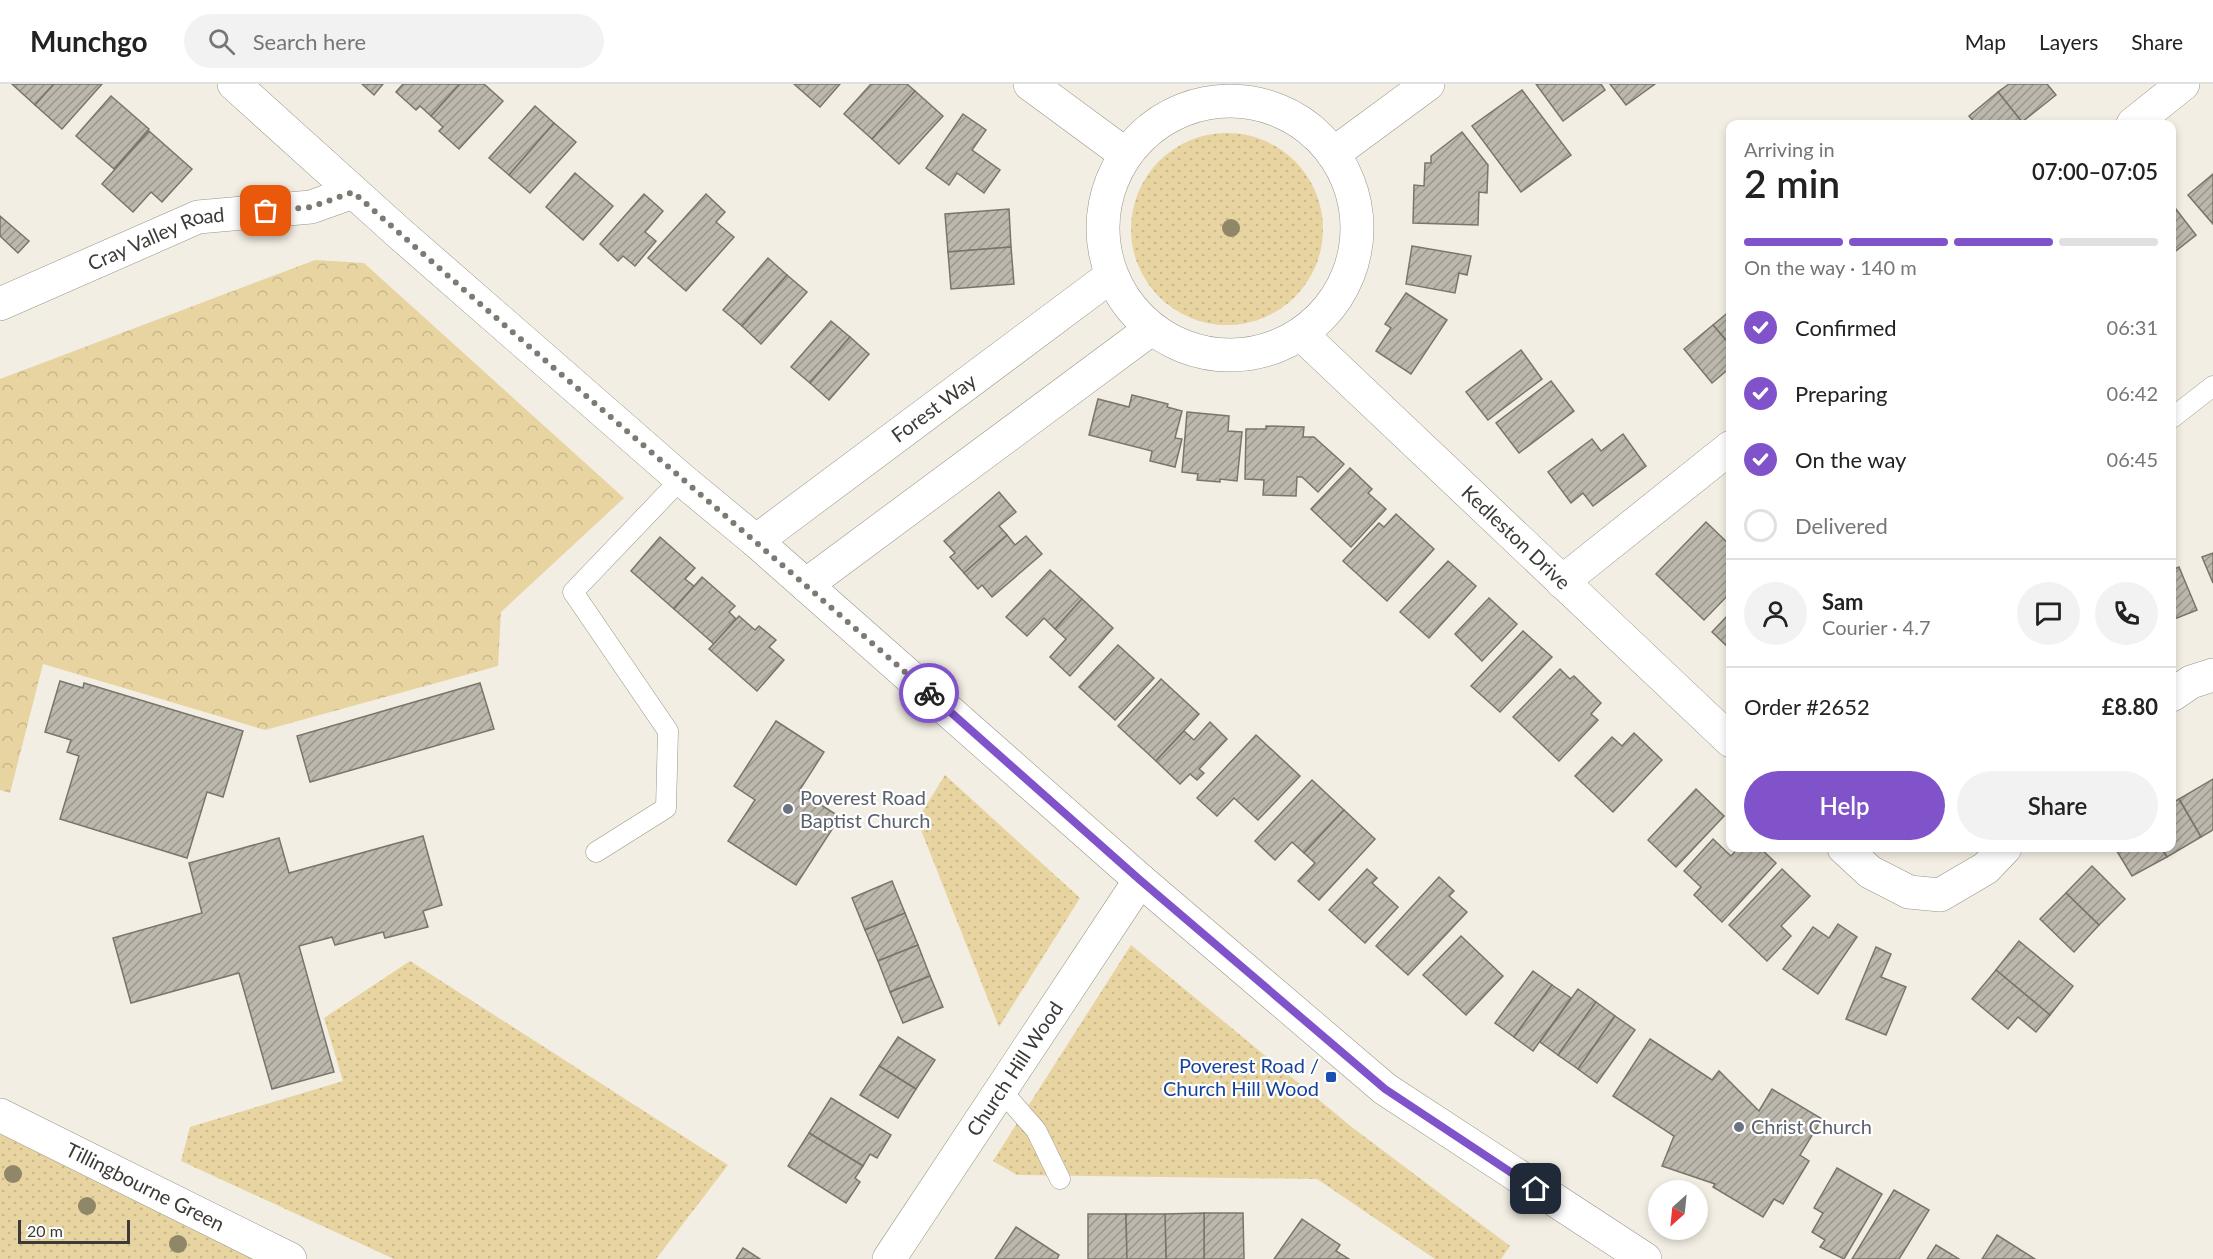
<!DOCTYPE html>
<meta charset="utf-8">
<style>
:root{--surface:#fff;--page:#f2f2f2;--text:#222;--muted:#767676;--line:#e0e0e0;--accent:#8053cb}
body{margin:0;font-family:Lato,sans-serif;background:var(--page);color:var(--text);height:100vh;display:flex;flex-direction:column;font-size:22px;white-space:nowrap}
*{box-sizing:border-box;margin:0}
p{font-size:20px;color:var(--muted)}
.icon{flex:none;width:33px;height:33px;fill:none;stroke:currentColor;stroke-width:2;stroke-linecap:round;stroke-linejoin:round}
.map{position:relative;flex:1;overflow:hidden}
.panel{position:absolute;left:1726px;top:36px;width:450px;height:732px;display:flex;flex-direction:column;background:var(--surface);border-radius:12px;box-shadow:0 3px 9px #0003}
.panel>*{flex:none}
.needle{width:39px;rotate:207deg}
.controls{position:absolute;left:1648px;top:1096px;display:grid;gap:12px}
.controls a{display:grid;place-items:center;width:60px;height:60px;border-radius:50%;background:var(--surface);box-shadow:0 3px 9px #0003;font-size:30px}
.scale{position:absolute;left:18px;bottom:15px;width:112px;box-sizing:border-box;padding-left:6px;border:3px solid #3d3b37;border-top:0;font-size:16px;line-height:21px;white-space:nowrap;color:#3d3b37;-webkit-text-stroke:4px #fff;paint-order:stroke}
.pin{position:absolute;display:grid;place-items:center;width:51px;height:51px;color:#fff;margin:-26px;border-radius:12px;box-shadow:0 3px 9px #0006}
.courier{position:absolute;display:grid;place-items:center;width:60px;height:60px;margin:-30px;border:4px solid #8053cb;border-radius:50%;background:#fff;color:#222;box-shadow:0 2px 8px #0007}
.summary em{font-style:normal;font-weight:600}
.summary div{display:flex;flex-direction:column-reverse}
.summary{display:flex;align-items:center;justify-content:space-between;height:102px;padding:0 18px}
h1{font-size:39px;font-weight:600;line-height:45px}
.bar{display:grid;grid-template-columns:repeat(4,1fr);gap:9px 6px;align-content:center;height:72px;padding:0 18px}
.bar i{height:8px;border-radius:4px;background:var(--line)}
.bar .on{background:var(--accent)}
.bar p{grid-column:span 4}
.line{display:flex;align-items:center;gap:15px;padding:0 18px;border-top:2px solid var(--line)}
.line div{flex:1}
.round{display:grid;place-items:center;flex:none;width:63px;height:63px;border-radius:32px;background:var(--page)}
ol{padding:0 18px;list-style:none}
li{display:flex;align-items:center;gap:18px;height:66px}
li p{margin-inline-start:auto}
li .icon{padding:6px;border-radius:50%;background:var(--accent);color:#fff;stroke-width:4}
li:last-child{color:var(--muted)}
li i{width:33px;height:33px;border:3px solid var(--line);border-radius:50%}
.button{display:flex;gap:12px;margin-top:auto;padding:12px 18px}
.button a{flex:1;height:69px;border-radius:36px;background:var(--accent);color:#fff;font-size:24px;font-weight:600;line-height:69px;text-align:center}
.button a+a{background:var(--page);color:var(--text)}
header{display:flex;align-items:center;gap:36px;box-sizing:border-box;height:84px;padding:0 30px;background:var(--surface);border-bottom:2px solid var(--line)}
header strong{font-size:28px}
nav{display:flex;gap:33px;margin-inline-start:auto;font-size:21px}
.search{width:420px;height:54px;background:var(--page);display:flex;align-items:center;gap:15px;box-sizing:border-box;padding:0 21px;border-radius:33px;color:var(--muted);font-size:22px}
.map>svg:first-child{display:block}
.grass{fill:url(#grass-dots)}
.park{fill:url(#park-crowns)}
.building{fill:url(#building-hatch);stroke:#79756a;stroke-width:1.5}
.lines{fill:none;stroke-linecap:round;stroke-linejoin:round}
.lane-casing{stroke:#989489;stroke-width:21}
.street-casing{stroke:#989489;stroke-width:34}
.secondary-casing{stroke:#989489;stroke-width:34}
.lane{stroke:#fff;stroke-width:20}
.street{stroke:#fff;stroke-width:33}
.secondary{stroke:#fff;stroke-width:33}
.tree{fill:#908668}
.done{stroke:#7d7a73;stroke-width:6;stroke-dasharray:0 10.8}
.route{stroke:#8053cb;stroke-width:8}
.worship-dot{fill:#6b7280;stroke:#fff;stroke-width:2}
.transit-dot{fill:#1a4fb4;stroke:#fff;stroke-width:2}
.labels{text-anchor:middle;stroke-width:4.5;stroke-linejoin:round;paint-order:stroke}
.street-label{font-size:20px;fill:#3d3b37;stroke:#fff}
.worship-label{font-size:20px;fill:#5b616d;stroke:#fff;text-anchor:start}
.transit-label{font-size:20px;fill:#164399;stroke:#fff;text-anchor:end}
</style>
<header>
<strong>Munchgo</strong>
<div class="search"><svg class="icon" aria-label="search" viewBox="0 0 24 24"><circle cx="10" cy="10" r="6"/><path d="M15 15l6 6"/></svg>Search here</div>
<nav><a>Map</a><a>Layers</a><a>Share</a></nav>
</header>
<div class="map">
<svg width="2213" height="1175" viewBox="0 0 2213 1175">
<defs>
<pattern id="grass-dots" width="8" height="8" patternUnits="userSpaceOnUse" patternTransform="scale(1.5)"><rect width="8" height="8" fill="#e8d4a1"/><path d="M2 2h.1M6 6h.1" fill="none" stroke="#c8b78b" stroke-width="1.8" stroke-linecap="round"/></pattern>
<pattern id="park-crowns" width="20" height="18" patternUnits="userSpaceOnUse" patternTransform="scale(1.5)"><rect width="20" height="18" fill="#e8d4a1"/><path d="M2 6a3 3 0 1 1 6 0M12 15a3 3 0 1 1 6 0" fill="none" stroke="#c8b78b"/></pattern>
<pattern id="building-hatch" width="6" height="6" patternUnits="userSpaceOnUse" patternTransform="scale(1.5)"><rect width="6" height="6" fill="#bcb8ad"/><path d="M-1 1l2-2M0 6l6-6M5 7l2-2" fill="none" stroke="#9a978e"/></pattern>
</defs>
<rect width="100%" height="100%" fill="#f3eee3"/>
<!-- grass -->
<g class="grass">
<circle cx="1227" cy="145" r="96"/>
<path d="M945 691 1080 814 999 943 917 736Z"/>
<path d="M1131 861 1353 1044 1510 1162 1501 1175H1435L1317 1095 1017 1091 993 1077Z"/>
<path d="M410 877 728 1081 656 1175H394L181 1077 190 1043 343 997 324 934Z"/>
<path d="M0 1048 259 1175H0Z"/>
</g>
<!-- park -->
<path class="park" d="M315 176 364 179 624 414 501 528 498 582 265 646 43 580 10 709 0 706V295Z"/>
<!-- building -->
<g class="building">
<path d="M12 0H54L35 21Z"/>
<path d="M54 0H102L62 45 35 21Z"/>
<path d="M362 0H383L374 11Z"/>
<path d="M403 0H460L431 32 420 22 416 26 396 8Z"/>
<path d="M460 0H484L503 17 459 65 439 47 443 43 431 32Z"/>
<path d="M794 0H840L820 23Z"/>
<path d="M871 0H907L915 7 872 55 844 30Z"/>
<path d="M1536 0H1601L1605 6 1563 37Z"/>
<path d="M1610 0H1655L1626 21Z"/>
<path d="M2009 0H2047L2056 11 2022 38 1998 8Z"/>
<path d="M1522 6 1571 71 1521 108 1472 42Z"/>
<path d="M915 7 943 32 899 80 872 55Z"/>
<path d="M1998 8 2022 38 2024 40H1976L1969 32Z"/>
<path d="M111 12 149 45 114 85 76 52Z"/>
<path d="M535 22 554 39 509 91 489 74Z"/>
<path d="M963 30 986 46 972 66 1000 86 984 109 957 89 949 101 926 84Z"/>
<path d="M554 39 576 58 530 109 509 91Z"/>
<path d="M149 47 192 85 162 118 151 108 133 128 102 100Z"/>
<path d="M1462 48 1488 81 1487 109 1479 108 1478 141 1413 139 1414 101 1424 102 1425 79H1431V72Z"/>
<path d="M575 89 613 122 583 156 546 123Z"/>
<path d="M2213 90V140L2188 111Z"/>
<path d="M644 110 663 127 645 148 656 157 635 182 623 172 618 177 600 160Z"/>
<path d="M706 110 725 128 716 138 734 153 686 207 648 174Z"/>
<path d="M2172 120 2196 151 2172 170Z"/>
<path d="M1009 125 1011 163 948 168 945 130Z"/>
<path d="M0 132 29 157 18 169 0 152Z"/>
<path d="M1412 162 1471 172 1467 191 1459 189 1455 209 1406 200Z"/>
<path d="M1011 163 1014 200 951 205 948 168Z"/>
<path d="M768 174 787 191 742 242 723 226Z"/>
<path d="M787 191 807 208 761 260 742 242Z"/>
<path d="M1406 209 1447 236 1411 290 1376 267 1391 244 1385 240Z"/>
<path d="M1731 226V262L1713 241Z"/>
<path d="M831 237 850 253 810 299 791 283Z"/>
<path d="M1713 241 1731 262V283L1712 299 1684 265Z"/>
<path d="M850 253 869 270 829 316 810 299Z"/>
<path d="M1521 266 1542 295 1488 336 1466 308Z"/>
<path d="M1551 297 1574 327 1519 369 1496 339Z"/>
<path d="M1132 311 1168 320 1167 323 1182 327 1175 354 1182 355 1175 383 1150 377 1152 367 1089 351 1098 315 1129 323Z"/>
<path d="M1187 328 1229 332 1228 347 1242 348 1237 397 1220 395V398L1197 396 1198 390 1182 388Z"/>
<path d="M1266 342 1304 343 1303 353H1314L1344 380 1318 408 1302 393H1297L1296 412 1263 411 1264 396 1245 395 1246 345H1266Z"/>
<path d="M1623 350 1646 382 1593 422 1583 409 1571 419 1548 388 1592 355 1601 367Z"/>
<path d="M1350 384 1372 405 1368 409 1386 425 1351 463 1311 425Z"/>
<path d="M999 408 1016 428 999 442 1007 451 964 489 950 473 955 469 944 457Z"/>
<path d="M1396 430 1434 465 1387 517 1343 477 1379 439 1384 443Z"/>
<path d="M1706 438 1731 462V508L1704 536 1656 490Z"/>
<path d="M1007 451 1015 461 1026 452 1042 470 992 513 982 501 978 505 964 489Z"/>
<path d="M660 453 695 484 685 495 694 502 674 525 631 487Z"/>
<path d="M2213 469V499L2202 473Z"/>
<path d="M1448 477 1476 502 1429 554 1400 528Z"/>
<path d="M2179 483 2197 526 2172 536V486Z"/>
<path d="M1050 486 1082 515 1055 545 1044 534 1027 552 1006 533Z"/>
<path d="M702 493 735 522 729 528 736 535 714 560 674 525Z"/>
<path d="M1489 514 1517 540 1482 577 1455 550Z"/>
<path d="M1082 515 1113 544 1070 592 1050 573 1066 555 1055 545Z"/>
<path d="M1731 528V566L1712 548Z"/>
<path d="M739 532 755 546 759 542 776 556 769 563 784 576 757 607 709 565Z"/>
<path d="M1523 547 1552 573 1500 628 1471 602Z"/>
<path d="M1118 561 1154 594 1115 636 1079 603Z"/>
<path d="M1560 585 1570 595 1574 592 1601 619 1591 630 1598 636 1559 677 1513 633Z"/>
<path d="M1161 595 1199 630 1156 677 1118 642Z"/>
<path d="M60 597 83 604 84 599 243 647 223 713 207 708 187 774 60 735 79 672 67 668 71 656 45 648Z"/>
<path d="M480 599 494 645 310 698 297 652Z"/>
<path d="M776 637 824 668 799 707 840 733 796 801 728 757 755 716 734 702Z"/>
<path d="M1210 638 1227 655 1199 685 1204 689 1197 696 1190 690 1180 700 1156 677 1184 647 1194 656Z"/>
<path d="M1634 649 1662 676 1613 728 1575 692 1612 653 1622 662Z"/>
<path d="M1256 651 1300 692 1258 736 1234 714 1217 732 1197 714Z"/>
<path d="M2213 695V746L2201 753 2179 715Z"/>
<path d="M1312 696 1344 726 1304 769 1292 758 1275 776 1255 757Z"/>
<path d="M1696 705 1724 732 1676 783 1648 756Z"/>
<path d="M2179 715 2201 753 2167 773 2161 764H2172V719Z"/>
<path d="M1344 726 1375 755 1319 816 1298 797 1315 779 1304 769Z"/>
<path d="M423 752 442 821 423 827 428 843 385 854 383 848 335 861 332 853 299 862 334 988 272 1005 239 889 131 919 113 854 202 829 189 779 279 754 289 789Z"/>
<path d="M1713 755 1731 772 1738 764H1760L1776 779 1722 838 1694 811 1701 803 1684 787Z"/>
<path d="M2115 764H2161L2167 773 2132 792Z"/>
<path d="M2092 782 2125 815 2099 841 2066 809Z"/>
<path d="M1367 785 1377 794 1372 799 1398 823 1365 859 1329 826Z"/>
<path d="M1782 785 1810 812 1781 842 1791 852 1767 877 1729 841Z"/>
<path d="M1439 793 1454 807 1449 812 1467 828 1408 891 1376 862Z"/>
<path d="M892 797 905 829 865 846 852 814Z"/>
<path d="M2066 809 2099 841 2074 868 2040 835Z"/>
<path d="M905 829 918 861 878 877 865 846Z"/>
<path d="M1838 840 1857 853 1818 910 1783 885 1813 843 1829 854Z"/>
<path d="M1461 852 1503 892 1466 931 1423 891Z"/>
<path d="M2019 857 2073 902 2050 931 1996 886Z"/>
<path d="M918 861 930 892 890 908 878 877Z"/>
<path d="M1876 863 1891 870 1881 893 1906 903 1886 951 1846 935Z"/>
<path d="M1996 886 2050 931 2036 948 2018 933 2008 945 1972 915Z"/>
<path d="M1533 887 1552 901 1514 953 1495 939Z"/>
<path d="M930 892 943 923 903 939 890 908Z"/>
<path d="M1552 901 1571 914 1533 967 1514 953Z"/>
<path d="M1578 905 1596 918 1558 971 1540 958Z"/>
<path d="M1596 918 1615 932 1578 985 1558 971Z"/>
<path d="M1615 932 1635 946 1597 999 1578 985Z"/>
<path d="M898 953 935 976 916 1005 879 982Z"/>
<path d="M1650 955 1712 996 1719 987 1759 1027 1772 1005 1822 1035 1800 1071 1809 1077 1783 1120 1774 1115 1763 1133 1713 1103 1715 1100 1662 1082 1674 1052 1613 1012Z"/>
<path d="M879 982 916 1005 898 1034 860 1011Z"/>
<path d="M831 1014 891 1051 877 1074 870 1070 863 1082 809 1049Z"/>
<path d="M809 1049 863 1082 855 1094 860 1098 846 1119 788 1082Z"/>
<path d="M1837 1084 1882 1110 1844 1175 1820 1163 1825 1156 1812 1148 1823 1129 1814 1124Z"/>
<path d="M1894 1106 1929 1126 1899 1175H1852Z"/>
<path d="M1204 1129H1243L1244 1175H1204Z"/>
<path d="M1204 1129V1175H1166L1165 1130Z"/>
<path d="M1088 1130H1126L1127 1175H1088Z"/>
<path d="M1126 1130H1165L1166 1175H1127Z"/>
<path d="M1302 1135 1340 1161 1336 1167 1349 1175H1274Z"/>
<path d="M1016 1143 1059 1171 1057 1175H995Z"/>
<path d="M1997 1151 2035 1175H1982Z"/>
<path d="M1936 1161 1959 1175H1927Z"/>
<path d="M743 1164 760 1175H736Z"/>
</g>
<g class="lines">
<!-- lane casing -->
<g class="lane-casing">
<g id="lane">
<path d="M2172 334 2213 302"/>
<path d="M596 768 666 724 668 647 573 508 681 395"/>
<path d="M1000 1005 1036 1046 1060 1095"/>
</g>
</g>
<!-- street casing -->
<g class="street-casing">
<g id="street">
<path d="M1030 0 1125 70"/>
<circle cx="1230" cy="144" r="127"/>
<path d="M2133 40 2183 0"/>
<path d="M1333 70 1428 0"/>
<path id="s1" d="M0 220 198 133 311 123 353 108"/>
<path id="s2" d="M1301 250 1731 657"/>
<path id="s3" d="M756 457 1111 192"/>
<path d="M1562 498 1731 363"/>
<path d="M806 501 1151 245"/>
<path d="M2172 611 2191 598 2213 591"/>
<path d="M1844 764 1870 788 1909 808 1940 811 1986 784 2005 764"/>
<path id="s4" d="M0 1031 290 1175"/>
<path id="s5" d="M889 1175 1140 796"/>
</g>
</g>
<!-- secondary casing -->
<g class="secondary-casing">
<path id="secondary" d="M234 0 398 148 681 395 756 457 1140 796 1385 1005 1645 1175"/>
</g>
<!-- lane -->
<use href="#lane" class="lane"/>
<!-- street -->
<use href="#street" class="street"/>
<!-- secondary -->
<use href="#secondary" class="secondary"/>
</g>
<!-- trees -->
<g class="tree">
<circle cx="1231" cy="144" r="9"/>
<circle cx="13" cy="1090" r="9"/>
<circle cx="87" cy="1122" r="9"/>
<circle cx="178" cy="1160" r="9"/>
</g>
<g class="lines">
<!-- done -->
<path class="done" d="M266 127 311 123 353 108C543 277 738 441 929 609"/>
<!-- route -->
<path class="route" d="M929 609 1140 796 1385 1005 1536 1105"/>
</g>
<!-- markers -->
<g class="worship-dot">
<circle cx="788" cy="725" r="6"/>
<circle cx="1739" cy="1043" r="6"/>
</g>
<rect class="transit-dot" x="1325" y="987" width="12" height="12" rx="3"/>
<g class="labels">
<!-- street labels -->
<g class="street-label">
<text dy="7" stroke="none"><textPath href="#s1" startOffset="170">Cray Valley Road</textPath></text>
<text dy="7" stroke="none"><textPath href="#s3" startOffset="222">Forest Way</textPath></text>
<text dy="7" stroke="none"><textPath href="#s2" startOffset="296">Kedleston Drive</textPath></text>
<text dy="7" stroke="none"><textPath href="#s5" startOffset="228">Church Hill Wood</textPath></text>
<text dy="7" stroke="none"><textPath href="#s4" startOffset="162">Tillingbourne Green</textPath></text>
</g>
<!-- worship labels -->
<g class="worship-label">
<text x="800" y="721">Poverest Road<tspan x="800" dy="23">Baptist Church</tspan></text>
<text x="1751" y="1050">Christ Church</text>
</g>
<!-- transit labels -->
<g class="transit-label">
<text x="1319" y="989">Poverest Road /<tspan x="1319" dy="23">Church Hill Wood</tspan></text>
</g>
</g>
</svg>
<div class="controls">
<a><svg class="needle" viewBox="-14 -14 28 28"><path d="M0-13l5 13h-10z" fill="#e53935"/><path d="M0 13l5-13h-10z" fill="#767676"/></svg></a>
</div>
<div class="scale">20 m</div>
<div class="pin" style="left:266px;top:127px;background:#ea580c"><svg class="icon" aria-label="bag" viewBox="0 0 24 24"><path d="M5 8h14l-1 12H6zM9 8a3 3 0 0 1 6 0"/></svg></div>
<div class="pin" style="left:1536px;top:1105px;background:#1f2937"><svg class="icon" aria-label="home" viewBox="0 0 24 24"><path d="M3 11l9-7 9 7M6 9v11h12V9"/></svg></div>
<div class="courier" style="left:929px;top:609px"><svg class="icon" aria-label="bike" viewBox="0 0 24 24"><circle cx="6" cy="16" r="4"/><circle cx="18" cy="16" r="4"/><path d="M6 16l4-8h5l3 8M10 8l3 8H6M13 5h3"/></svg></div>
<section class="panel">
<div class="summary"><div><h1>2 min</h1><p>Arriving in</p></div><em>07:00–07:05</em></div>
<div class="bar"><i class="on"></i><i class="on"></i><i class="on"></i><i></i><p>On the way · 140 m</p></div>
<ol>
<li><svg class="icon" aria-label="check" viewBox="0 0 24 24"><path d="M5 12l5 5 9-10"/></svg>Confirmed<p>06:31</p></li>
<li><svg class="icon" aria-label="check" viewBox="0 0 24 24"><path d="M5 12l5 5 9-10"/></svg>Preparing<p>06:42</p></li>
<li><svg class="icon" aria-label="check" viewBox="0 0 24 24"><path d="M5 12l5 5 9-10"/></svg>On the way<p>06:45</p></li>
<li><i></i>Delivered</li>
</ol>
<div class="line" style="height:108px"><a class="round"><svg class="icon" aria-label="person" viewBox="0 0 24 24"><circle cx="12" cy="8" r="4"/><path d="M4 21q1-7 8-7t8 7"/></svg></a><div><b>Sam</b><p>Courier · 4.7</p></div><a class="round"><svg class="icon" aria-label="chat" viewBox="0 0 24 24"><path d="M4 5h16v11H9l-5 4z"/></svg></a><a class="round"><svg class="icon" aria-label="phone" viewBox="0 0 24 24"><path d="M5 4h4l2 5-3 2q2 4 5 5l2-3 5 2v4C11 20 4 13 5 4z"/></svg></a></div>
<div class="line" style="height:78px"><div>Order #2652</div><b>£8.80</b></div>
<div class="button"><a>Help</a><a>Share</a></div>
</section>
</div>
